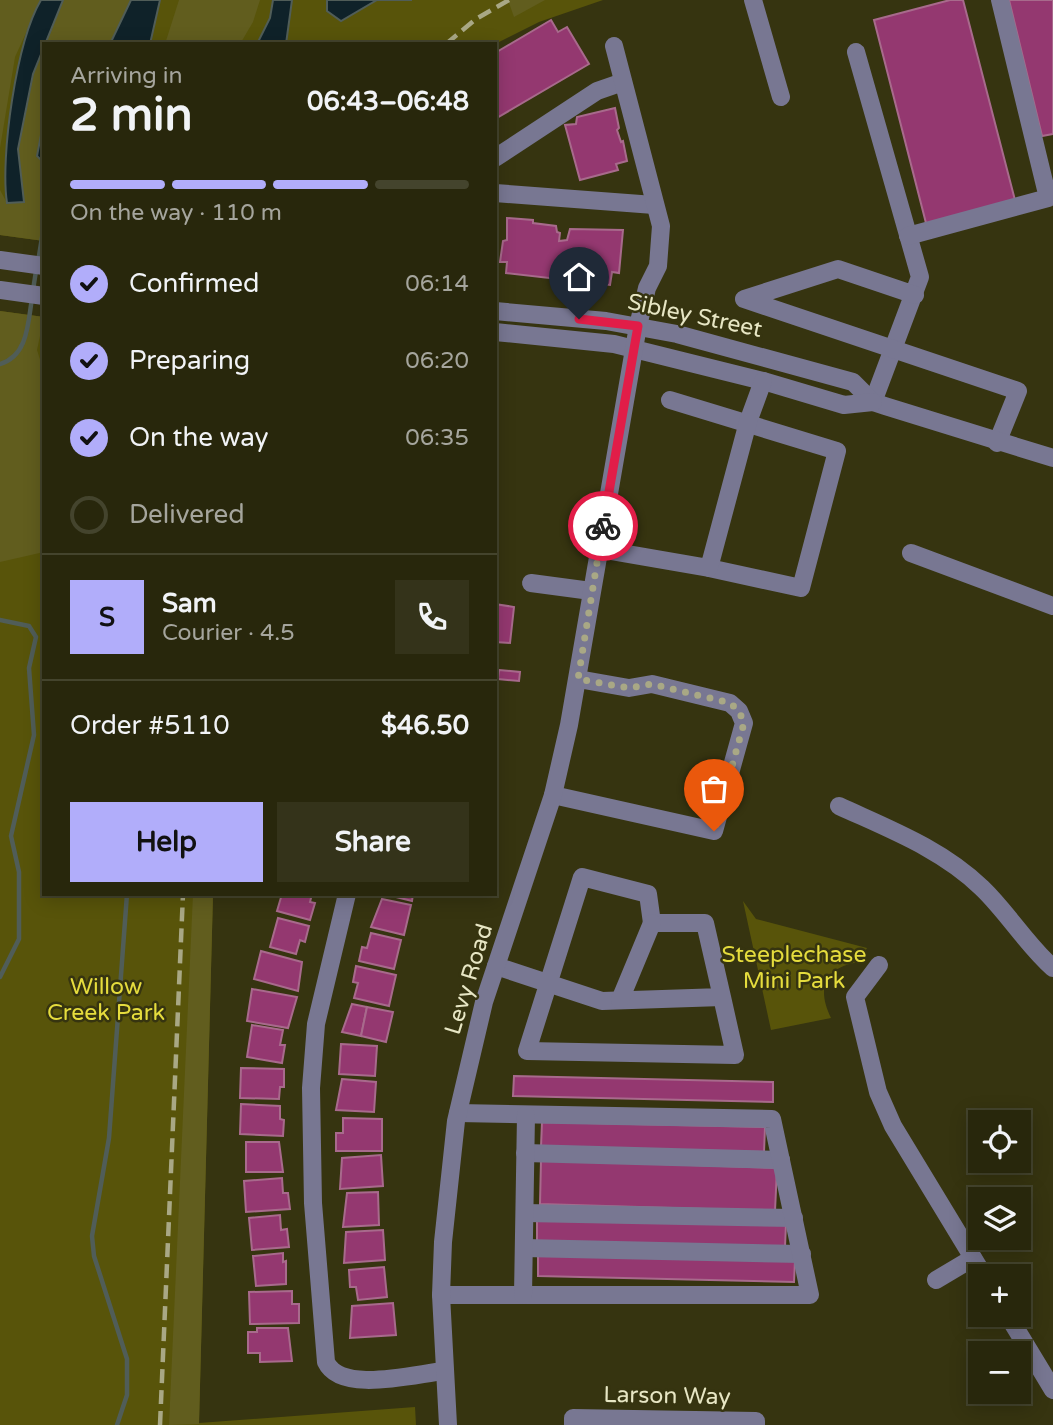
<!DOCTYPE html>
<meta charset="utf-8">
<style>
:root{--surface:#28270c;--page:#34331a;--text:#f1f3f6;--muted:#a5a59d;--line:#44442d;--accent:#b1adfa}
body{margin:0;font-family:"Varela Round",sans-serif;background:var(--page);color:var(--text);height:100vh;display:flex;flex-direction:column;font-size:26px;white-space:nowrap}
*{box-sizing:border-box;margin:0}
p{font-size:23px;color:var(--muted)}
.icon{flex:none;width:38px;height:38px;fill:none;stroke:currentColor;stroke-width:2;stroke-linecap:round;stroke-linejoin:round}
.map{position:relative;flex:1;overflow:hidden}
.panel{position:absolute;left:42px;top:42px;width:455px;height:854px;display:flex;flex-direction:column;background:var(--surface);border-radius:0px;box-shadow:0 4px 18px #0003,0 0 0 2px var(--line)}
.panel>*{flex:none}
.controls{position:absolute;left:968px;top:1110px;display:grid;gap:14px}
.controls a{display:grid;place-items:center;width:63px;height:63px;border-radius:0px;background:var(--surface);box-shadow:0 4px 18px #0003,0 0 0 2px var(--line);font-size:35px}
.pin{position:absolute;display:grid;place-items:center;width:60px;height:60px;color:#fff;margin:-72px -30px;border-radius:50% 50% 50% 0;rotate:-45deg;box-shadow:0 0 7px #0007}
.pin .icon{rotate:45deg}
.courier{position:absolute;display:grid;place-items:center;width:70px;height:70px;margin:-35px;border:5px solid #e11d48;border-radius:50%;background:#fff;color:#222;box-shadow:0 2px 9px #0007}
.overview em{font-style:normal;font-weight:700}
.overview div{display:flex;flex-direction:column-reverse}
.overview{display:flex;align-items:center;justify-content:space-between;height:119px;padding:0 28px}
h1{font-size:46px;font-weight:700;line-height:52px}
.bar{display:grid;grid-template-columns:repeat(4,1fr);gap:10px 7px;align-content:center;height:84px;padding:0 28px}
.bar i{height:9px;border-radius:5px;background:var(--line)}
.bar .on{background:var(--accent)}
.bar p{grid-column:span 4}
.line{display:flex;align-items:center;gap:18px;padding:0 28px;border-top:2px solid var(--line)}
.line div{flex:1}
.round{display:grid;place-items:center;flex:none;width:74px;height:74px;border-radius:0px;background:var(--page)}
ol{padding:0 28px;list-style:none}
li{display:flex;align-items:center;gap:21px;height:77px}
li p{margin-inline-start:auto}
li .icon{padding:7px;border-radius:50%;background:var(--accent);color:#111;stroke-width:4}
li:last-child{color:var(--muted)}
li i{width:38px;height:38px;border:4px solid var(--line);border-radius:50%}
.button{display:flex;gap:14px;margin-top:auto;padding:14px 28px}
.button a{flex:1;height:80px;border-radius:0px;background:var(--accent);color:#111;font-size:28px;font-weight:700;line-height:80px;text-align:center}
.button a+a{background:var(--page);color:var(--text)}
.map>svg:first-child{display:block}
.green{fill:#58540a}
.forest{fill:#615d1e}
.water{fill:#0f2229;stroke:#505d58;stroke-width:2}
.lines{fill:none;stroke-linecap:round;stroke-linejoin:round}
.stream{stroke:#505d58;stroke-width:4.5}
.building{fill:#943870;stroke:#a86a8c;stroke-width:2}
.minor{stroke:#787792;stroke-width:18}
.rail{stroke:#a9a885;stroke-width:4.5;stroke-dasharray:14 7;stroke-linecap:butt}
.done{stroke:#a9a885;stroke-width:7;stroke-dasharray:0 12.6}
.route{stroke:#e11d48;stroke-width:9}
.labels{text-anchor:middle;stroke-width:5;stroke-linejoin:round;paint-order:stroke}
.street-label{font-size:23px;fill:#e7e6c4;stroke:#363410}
.park-label{font-size:23px;fill:#e5dc3d;stroke:#363410}
</style>
<div class="map">
<svg width="1053" height="1425" viewBox="0 0 1053 1425">
<rect width="100%" height="100%" fill="#363410"/>
<!-- green -->
<g class="green">
<path d="M0 0H603L539 22 495 44H44V241L0 235Z"/>
<path d="M0 311 44 317V894H213L199 1423 415 1407 416 1425H0Z"/>
<path d="M743 901 756 919 867 948 859 962C825 967 816 988 831 1018L771 1030Z"/>
</g>
<!-- forest -->
<g class="forest">
<path d="M0 0H41L15 57 0 148Z"/>
<path d="M63 0H131L110 44H45Z"/>
<path d="M179 0H260L253 22 240 44H165Z"/>
<path d="M508 0H545L514 17Z"/>
<path d="M44 46V119L37 156 44 163V241L0 235V190L7 203 24 202 18 149 33 74Z"/>
<path d="M0 311 44 317 37 350 44 372V552L0 562Z"/>
<path d="M193 894H213L199 1424 169 1425Z"/>
</g>
<!-- water -->
<g class="water">
<path d="M41 0H63L33 74 18 149 24 202 7 203C0 158 16 42 41 0Z"/>
<path d="M131 0H160L150 44H110Z"/>
<path d="M273 0H292L286 44H257L270 18Z"/>
<path d="M327 0H412H377L341 21 327 11Z"/>
<path d="M44 119V163L37 156Z"/>
</g>
<g class="lines">
<!-- stream -->
<g class="stream">
<path d="M38 262 44 225"/>
<path d="M33 290 36 271"/>
<path d="M0 364C28 356 28 323 32 298"/>
<path d="M0 620 29 626 36 637 29 668 34 735 11 836 19 872V939L0 977"/>
<path d="M117 1425 127 1395V1359L94 1256 92 1236 109 1138 127 894"/>
</g>
</g>
<!-- building -->
<g class="building">
<path d="M950 0H963L1016 204 927 227 874 20Z"/>
<path d="M1009 0H1053V134L1042 136Z"/>
<path d="M551 20 558 32 567 27 589 64 495 119V53Z"/>
<path d="M615 108 619 128 617 130 621 142 623 141 627 161 616 164 618 170 580 180 565 125 576 124 577 117Z"/>
<path d="M507 218 533 220V223L556 226 557 232 560 233 559 241 567 240 570 229 623 230 619 273 612 272 610 285 506 273 507 262H500L503 241 507 240Z"/>
<path d="M495 604 514 607 510 643 495 642Z"/>
<path d="M499 670 520 672 519 681 498 679Z"/>
<path d="M282 894H312L310 902 315 903 310 920 277 911Z"/>
<path d="M384 894H413L412 901Z"/>
<path d="M382 899 411 905 404 935 371 927Z"/>
<path d="M278 918 309 926 305 942 300 940 296 954 270 947Z"/>
<path d="M371 933 401 940 394 969 359 961 362 947 367 948Z"/>
<path d="M261 951 302 962 298 991 254 979Z"/>
<path d="M356 966 396 975 389 1006 354 998 358 983 353 982Z"/>
<path d="M252 989 297 997 288 1028 247 1021Z"/>
<path d="M352 1004 367 1007 361 1036 342 1032Z"/>
<path d="M367 1007 393 1012 386 1042 361 1036Z"/>
<path d="M252 1025 283 1030 280 1045H285L282 1063 247 1057Z"/>
<path d="M341 1044 377 1046 375 1076 339 1074Z"/>
<path d="M241 1068 284 1069V1087H280L279 1099 240 1098Z"/>
<path d="M514 1076 773 1082V1102L513 1096Z"/>
<path d="M342 1079 376 1082 374 1112 336 1110Z"/>
<path d="M241 1104 280 1106V1119L284 1120 283 1136 240 1134Z"/>
<path d="M343 1118 382 1119V1151H336V1133H343Z"/>
<path d="M542 1122 765 1127 764 1152 541 1147Z"/>
<path d="M246 1142H279L283 1172H246Z"/>
<path d="M381 1155 383 1186 340 1189 342 1158Z"/>
<path d="M541 1160 777 1168 775 1211 540 1204Z"/>
<path d="M282 1178 283 1193H288L290 1209 246 1212 244 1181Z"/>
<path d="M378 1192 379 1225 343 1227 347 1193Z"/>
<path d="M280 1215 281 1230 287 1229 289 1247 252 1250 249 1218Z"/>
<path d="M537 1218 786 1223 785 1247 537 1242Z"/>
<path d="M383 1230 385 1260 344 1263 346 1232Z"/>
<path d="M283 1253V1262L286 1261V1284L256 1286 253 1256Z"/>
<path d="M538 1254 795 1260 794 1282 538 1276Z"/>
<path d="M384 1267 387 1297 358 1300 356 1287H350L349 1270Z"/>
<path d="M292 1291V1304H299V1323L250 1324 249 1292Z"/>
<path d="M393 1303 396 1335 350 1338 352 1306Z"/>
<path d="M257 1328H288L292 1361 260 1362V1353H248V1332H257Z"/>
</g>
<g class="lines">
<!-- minor -->
<g class="minor">
<path d="M753 0 781 97"/>
<path d="M856 52 920 277 873 402"/>
<path d="M495 158 597 91 623 82"/>
<path d="M495 193 654 205"/>
<path d="M908 236 1048 198 1000 0"/>
<path d="M0 260 44 266"/>
<path d="M0 290 44 296"/>
<path d="M915 295 838 269 744 299 1018 391 997 443"/>
<path d="M495 311 606 321 677 334 853 382 873 402 885 406 1053 458"/>
<path d="M495 332 614 344 763 381 844 405 873 402"/>
<path d="M670 400 837 451 801 588 709 568"/>
<path d="M599 549 709 568 748 422 763 381"/>
<path d="M911 553 1053 606"/>
<path d="M531 583 591 591"/>
<path d="M553 795 714 831 744 723 739 711 730 703 652 684 629 688 578 679"/>
<path d="M839 806C889 829 942 849 982 888 1008 913 1026 944 1053 968"/>
<path d="M347 894 316 1024 311 1088 313 1203 326 1362C341 1394 414 1374 444 1371"/>
<path d="M879 965 855 997 878 1092 893 1126 984 1276"/>
<path d="M496 966 602 1001 722 997 705 923H652L648 894 582 877 527 1051 735 1055 722 997"/>
<path d="M620 1000 652 923"/>
<path d="M525 1153 781 1160"/>
<path d="M525 1213 794 1218"/>
<path d="M524 1248 802 1254"/>
<path d="M936 1280 973 1258"/>
<path d="M441 1295H810L772 1119 458 1113"/>
<path d="M523 1295 526 1115"/>
<path d="M1007 1314 1053 1390"/>
<path d="M448 1425 441 1295 443 1242 456 1121 484 1002 553 795 569 725 638 326 647 288 658 266 661 226 614 46"/>
<path d="M573 1425V1418L756 1421V1425"/>
</g>
<!-- rail -->
<g class="rail">
<path d="M446 44 476 19 509 0"/>
<path d="M160 1425 183 894"/>
</g>
</g>
<g class="lines">
<!-- done -->
<path class="done" d="M603 526 578 679 629 688 652 684 730 703 739 711 744 723 714 831"/>
<!-- route -->
<path class="route" d="M579 319 638 326 603 526"/>
</g>
<g class="labels">
<!-- street labels -->
<g class="street-label">
<text transform="translate(695 315) rotate(12)" y="8">Sibley Street</text>
<text transform="translate(468 979) rotate(-73)" y="8">Levy Road</text>
<text transform="translate(667 1395) rotate(1)" y="8">Larson Way</text>
</g>
<!-- park labels -->
<g class="park-label">
<text x="794" y="962">Steeplechase<tspan x="794" dy="26">Mini Park</tspan></text>
<text x="106" y="994">Willow<tspan x="106" dy="26">Creek Park</tspan></text>
</g>
</g>
</svg>
<div class="controls">
<a><svg class="icon" aria-label="locate" viewBox="0 0 24 24"><circle cx="12" cy="12" r="6"/><path d="M12 2v4M12 18v4M2 12h4M18 12h4"/></svg></a>
<a><svg class="icon" aria-label="layers" viewBox="0 0 24 24"><path d="M12 4l9 5-9 5-9-5zM3 14l9 5 9-5"/></svg></a>
<a>+</a>
<a>−</a>
</div>
<div class="pin" style="left:714px;top:831px;background:#ea580c"><svg class="icon" aria-label="bag" viewBox="0 0 24 24"><path d="M5 8h14l-1 12H6zM9 8a3 3 0 0 1 6 0"/></svg></div>
<div class="pin" style="left:579px;top:319px;background:#1f2937"><svg class="icon" aria-label="home" viewBox="0 0 24 24"><path d="M3 11l9-7 9 7M6 9v11h12V9"/></svg></div>
<div class="courier" style="left:603px;top:526px"><svg class="icon" aria-label="bike" viewBox="0 0 24 24"><circle cx="6" cy="16" r="4"/><circle cx="18" cy="16" r="4"/><path d="M6 16l4-8h5l3 8M10 8l3 8H6M13 5h3"/></svg></div>
<section class="panel">
<div class="overview"><div><h1>2 min</h1><p>Arriving in</p></div><em>06:43–06:48</em></div>
<div class="bar"><i class="on"></i><i class="on"></i><i class="on"></i><i></i><p>On the way · 110 m</p></div>
<ol>
<li><svg class="icon" aria-label="check" viewBox="0 0 24 24"><path d="M5 12l5 5 9-10"/></svg>Confirmed<p>06:14</p></li>
<li><svg class="icon" aria-label="check" viewBox="0 0 24 24"><path d="M5 12l5 5 9-10"/></svg>Preparing<p>06:20</p></li>
<li><svg class="icon" aria-label="check" viewBox="0 0 24 24"><path d="M5 12l5 5 9-10"/></svg>On the way<p>06:35</p></li>
<li><i></i>Delivered</li>
</ol>
<div class="line" style="height:126px"><b class="round" style="background:var(--accent);color:#111">S</b><div><b>Sam</b><p>Courier · 4.5</p></div><a class="round"><svg class="icon" aria-label="phone" viewBox="0 0 24 24"><path d="M5 4h4l2 5-3 2q2 4 5 5l2-3 5 2v4C11 20 4 13 5 4z"/></svg></a></div>
<div class="line" style="height:91px"><div>Order #5110</div><b>$46.50</b></div>
<div class="button"><a>Help</a><a>Share</a></div>
</section>
</div>
